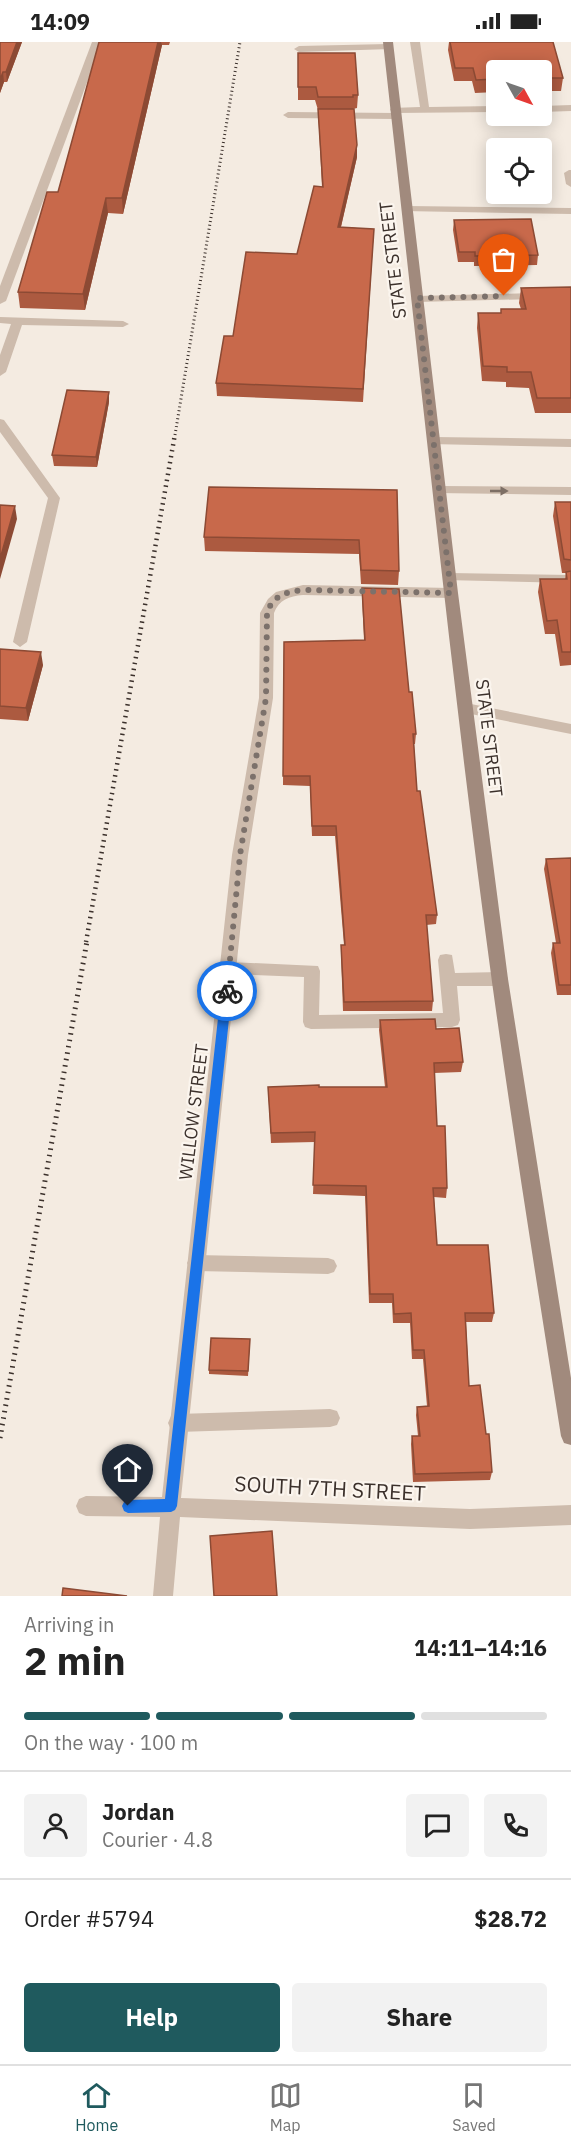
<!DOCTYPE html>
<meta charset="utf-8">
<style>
:root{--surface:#fff;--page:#f2f2f2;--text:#222;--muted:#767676;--line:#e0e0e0;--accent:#1f5a5e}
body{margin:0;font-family:"IBM Plex Sans",sans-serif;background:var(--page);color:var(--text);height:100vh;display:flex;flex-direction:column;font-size:22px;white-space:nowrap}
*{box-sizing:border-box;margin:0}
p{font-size:20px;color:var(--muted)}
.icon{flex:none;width:33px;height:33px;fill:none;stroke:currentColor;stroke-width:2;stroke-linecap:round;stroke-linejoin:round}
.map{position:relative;height:1554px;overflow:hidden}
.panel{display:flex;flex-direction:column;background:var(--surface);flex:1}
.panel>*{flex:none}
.needle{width:39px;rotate:130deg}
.fabs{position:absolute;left:486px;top:18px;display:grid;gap:12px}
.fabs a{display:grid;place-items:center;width:66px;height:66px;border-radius:6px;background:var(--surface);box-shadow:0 3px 15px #0003;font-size:30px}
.pin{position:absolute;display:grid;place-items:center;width:51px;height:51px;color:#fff;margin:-62px -26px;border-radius:50% 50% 50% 0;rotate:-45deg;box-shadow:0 0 6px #0007}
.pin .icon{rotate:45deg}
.courier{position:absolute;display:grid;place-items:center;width:60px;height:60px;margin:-30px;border:4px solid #1a73e8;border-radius:50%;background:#fff;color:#222;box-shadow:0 2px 8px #0007}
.head em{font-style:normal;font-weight:700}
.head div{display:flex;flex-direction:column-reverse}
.head{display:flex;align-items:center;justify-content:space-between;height:102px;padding:0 24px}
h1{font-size:39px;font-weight:700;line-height:45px}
.bar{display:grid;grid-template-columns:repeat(4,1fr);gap:9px 6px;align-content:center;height:72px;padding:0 24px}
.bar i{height:8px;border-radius:4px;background:var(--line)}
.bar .current{background:var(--accent)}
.bar p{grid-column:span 4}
.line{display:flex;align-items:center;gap:15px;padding:0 24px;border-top:2px solid var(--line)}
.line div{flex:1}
.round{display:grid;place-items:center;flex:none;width:63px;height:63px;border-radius:6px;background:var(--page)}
.cta{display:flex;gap:12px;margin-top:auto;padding:12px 24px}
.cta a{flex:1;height:69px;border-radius:6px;background:var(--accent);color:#fff;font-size:24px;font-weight:700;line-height:69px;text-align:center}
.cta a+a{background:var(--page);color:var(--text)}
.status{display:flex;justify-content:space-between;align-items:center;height:42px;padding:0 30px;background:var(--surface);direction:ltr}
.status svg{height:16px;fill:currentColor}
.menu{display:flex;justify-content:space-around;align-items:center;height:84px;border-top:2px solid var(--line);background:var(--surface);font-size:16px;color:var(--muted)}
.menu a{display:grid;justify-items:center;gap:3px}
.menu .current{color:var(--accent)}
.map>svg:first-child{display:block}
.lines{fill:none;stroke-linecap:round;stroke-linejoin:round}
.service{fill:#cdbbac;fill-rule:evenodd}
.minor{fill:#cdbbac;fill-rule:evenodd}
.secondary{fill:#a18a7d;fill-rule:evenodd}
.rail-far2{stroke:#3b302b;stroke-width:3;stroke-dasharray:1 3;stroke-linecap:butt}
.rail-far1{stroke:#3b302b;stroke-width:4.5;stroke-dasharray:1.5 4.5;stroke-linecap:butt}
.rail{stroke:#3b302b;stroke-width:5;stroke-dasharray:1.5 5;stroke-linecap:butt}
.wall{fill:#ac5a40}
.shaded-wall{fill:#8c4a34}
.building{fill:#c8694b;stroke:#8c4a34;stroke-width:1.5}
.oneway{fill:#7d6f65}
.route{fill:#1a73e8}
.done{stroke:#7c716b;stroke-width:6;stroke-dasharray:0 10.8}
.labels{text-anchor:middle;stroke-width:4.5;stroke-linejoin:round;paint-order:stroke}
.street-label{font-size:18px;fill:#3b302b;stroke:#fbf5ee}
.near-street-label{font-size:21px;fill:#3b302b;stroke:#fbf5ee}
</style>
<div class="status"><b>14:09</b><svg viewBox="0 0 49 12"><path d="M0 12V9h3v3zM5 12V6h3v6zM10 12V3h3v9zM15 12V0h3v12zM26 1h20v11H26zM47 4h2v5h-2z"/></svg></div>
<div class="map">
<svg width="571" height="1554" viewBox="0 0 571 1554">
<rect width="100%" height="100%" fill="#f4ebe1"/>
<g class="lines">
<!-- service -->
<g class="service">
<path d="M92 0H102L6 259 0 262V244Z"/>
<path d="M410 0H420L429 65 496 64V70L395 71 400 74 395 77 288 76 283 73 288 70 395 71 390 68 391 66 420 65Z"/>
<path d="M388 2 391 3V7L299 10 294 7 299 4Z"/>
<path d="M571 63V69L542 70V64Z"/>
<path d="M569 128H571V145L566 142 564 131Z"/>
<path d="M407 164 571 166V172L403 169 402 167Z"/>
<path d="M571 250V256L417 260 411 257 417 254Z"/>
<path d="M0 275 123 279 129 282 123 285 22 283 6 330 0 334V313L11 282 0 281Z"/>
<path d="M0 377 4 378 60 456 27 600 20 605 13 600 48 456 0 390Z"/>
<path d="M434 395 571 397V405L430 402 428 399 430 396Z"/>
<path d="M440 444 571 445V453L436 451 434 448 436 445Z"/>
<path d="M446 912 452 913 455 931 500 930 506 932 508 937 506 942 500 944H457L460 978 458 983 452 985 311 987 305 985 303 980 304 935 229 932 223 931 221 926 223 921 229 920 318 924 320 929 319 973 443 971 438 918 440 913Z"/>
<path d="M196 1213 328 1216 334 1218 337 1224 334 1230 328 1232 196 1229 190 1227 187 1221 190 1215Z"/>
<path d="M330 1367 337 1369 340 1376 337 1383 330 1385 178 1390 171 1388 168 1381 171 1374 178 1372Z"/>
</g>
<!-- minor -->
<g class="minor">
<path d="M450 531 571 533V541L445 538 443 535Z"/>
<path d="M303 543 451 546 458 551 451 556 303 553C289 554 279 558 274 571L273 656 248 813 181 1456 470 1467 571 1463V1483L470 1487 180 1475 173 1554H153L160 1475 86 1474 79 1471 76 1464 79 1457 86 1454 162 1455 232 813 259 656 260 571 268 557 276 550Z"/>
<path d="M466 661 571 682V692L461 670 459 666 461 662Z"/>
</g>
<!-- secondary -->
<path class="secondary" d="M383 0H393L458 551 508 937 571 1336V1403L564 1401 561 1394C537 1243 513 1092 492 940 450 628 418 313 383 0Z"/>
<!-- rail-far2 -->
<path class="rail-far2" d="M175 393 240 0"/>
<!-- rail-far1 -->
<path class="rail-far1" d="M86 900 175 392"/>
<!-- rail -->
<path class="rail" d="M0 1396 87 899"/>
</g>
<!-- wall -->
<g class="wall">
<path d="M0 0H22L7 40H4L0 51Z"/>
<path d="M99 0H170L169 3H162L123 172 108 171 85 268 20 266 18 250 58 150Z"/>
<path d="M449 0H553L563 36 561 49H542V28H496V50L475 51 472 39H454L448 8Z"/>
<path d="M298 11 358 53 357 66 353 67 357 115 341 185 374 187 363 360 217 354 216 341 233 294 297 212 322 145 318 68 315 58H298Z"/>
<path d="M454 178 538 213 537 223 474 224V220H458L453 188Z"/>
<path d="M571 245V371H535L529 346 506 345V340L482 339 477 286 478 271H501L521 267 519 261 521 246Z"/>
<path d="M109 360 97 425 54 424 52 413Z"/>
<path d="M397 448 399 529 398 543 361 542 359 512 205 509 204 495Z"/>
<path d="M555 460H571V623L560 624 555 592H545L538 550 540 537H565L566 531H562L553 474Z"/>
<path d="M362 546 409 650 416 692 415 702H414L417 749 437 873 436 882 426 883 433 959 432 969H343L341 913V903H344L335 794H312L310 744 283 743 284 600 364 598 362 556Z"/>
<path d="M0 607 43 623 28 679 0 677Z"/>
<path d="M571 816V953H557L551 911 553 901H556L544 827 546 817Z"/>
<path d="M380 978 436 987 463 1020 461 1030 434 1031 437 1084 447 1146 446 1156 434 1155 437 1203 494 1271 492 1280H466L469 1344 486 1392 492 1430 490 1438 413 1440 411 1402 412 1394H418L416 1373 417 1365 427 1364 423 1317H412L410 1281H393L392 1261H369L365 1154 313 1152 315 1100 271 1101 268 1045H385L379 988Z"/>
<path d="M250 1297 248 1334 209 1332V1328Z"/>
</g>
<!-- shaded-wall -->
<g class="shaded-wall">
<path d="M17 0H22L7 40 6 30Z"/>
<path d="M158 0H161L162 3 123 172 122 156Z"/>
<path d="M3 30 4 40 0 51V38Z"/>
<path d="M357 103V115L338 197V185Z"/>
<path d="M106 156 108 171 85 268 83 252Z"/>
<path d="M109 350V360L97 425 96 415Z"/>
<path d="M15 464 17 477 0 537V517Z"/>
<path d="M41 610 43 623 28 679 26 666Z"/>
</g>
<!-- building -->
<g class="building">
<path d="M0 0H17L6 30H3L0 38Z"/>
<path d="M99 0H158L122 156H106L83 252 18 250 47 150H58Z"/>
<path d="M450 0H553L563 36H542V28H496V37L476 38 473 26H455Z"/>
<path d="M298 11H355L358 53H353V55H318L316 45H298Z"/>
<path d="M318 67H354L357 103 338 185 374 187 363 347 216 341 224 294H233L246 210 297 212 314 144 323 145Z"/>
<path d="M531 177 538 213 475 214V210H459L454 178Z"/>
<path d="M571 245V356H537L531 330H507V325L483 324 478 271H501V267H526L521 246Z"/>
<path d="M67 348 109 350 96 415 52 413Z"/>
<path d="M209 445 397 448 399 529 361 528 359 498 204 495Z"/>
<path d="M555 460H571V518L564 517Z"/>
<path d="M0 463 15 464 0 517Z"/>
<path d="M571 529V610H562L557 578 547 579 540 537H567L566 530Z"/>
<path d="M362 546 399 547 409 650H412L416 692H413L417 749H420L437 873H426L433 959 344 960 341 903H345L336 784H312L310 734H283L284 600 365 598Z"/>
<path d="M0 607 41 610 26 666 0 664Z"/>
<path d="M571 816V943H559L553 901H560L546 817Z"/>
<path d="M435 977 436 987 459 986 463 1020 434 1021 437 1084H445L447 1146H433L437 1203H488L494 1271H465L469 1344 480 1343 486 1392H489L492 1430 415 1432 412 1394H420L417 1365 429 1364 424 1308H413L411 1271 394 1272 393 1252H370L366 1144 313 1143 315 1090 271 1091 268 1045 319 1043V1045H387L380 978Z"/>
<path d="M211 1296 250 1297 248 1329 209 1328Z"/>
<path d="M272 1489 277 1554H214L210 1494Z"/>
<path d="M63 1546 127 1554H62Z"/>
</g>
<!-- one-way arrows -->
<defs><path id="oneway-solid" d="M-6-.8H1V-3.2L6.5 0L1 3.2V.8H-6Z" transform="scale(1.5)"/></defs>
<use class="oneway" href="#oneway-solid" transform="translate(499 449)"/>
<!-- route -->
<path class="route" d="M227 945 232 949 177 1464 175 1468 171 1470 128 1471 124 1469 122 1464 124 1460 128 1458 165 1457 221 949Z"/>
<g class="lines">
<!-- done -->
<path class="done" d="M227 949 240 813 266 656 267 570C274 553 286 550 303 548L451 551 417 256 504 254"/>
</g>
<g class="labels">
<!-- street labels -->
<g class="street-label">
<text transform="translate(393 218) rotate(-97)" y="6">STATE STREET</text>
<text transform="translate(489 696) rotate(83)" y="6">STATE STREET</text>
<text transform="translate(194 1070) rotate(-83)" y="6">WILLOW STREET</text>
</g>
<!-- near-street labels -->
<g class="near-street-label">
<text transform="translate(330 1447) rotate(3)" y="7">SOUTH 7TH STREET</text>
</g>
</g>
</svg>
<div class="fabs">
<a><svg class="needle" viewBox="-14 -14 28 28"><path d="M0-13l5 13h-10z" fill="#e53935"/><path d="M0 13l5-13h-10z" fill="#767676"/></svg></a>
<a><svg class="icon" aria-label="locate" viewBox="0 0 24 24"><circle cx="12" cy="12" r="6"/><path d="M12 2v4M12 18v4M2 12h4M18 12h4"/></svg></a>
</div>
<div class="pin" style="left:504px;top:254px;background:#ea580c"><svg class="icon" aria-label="bag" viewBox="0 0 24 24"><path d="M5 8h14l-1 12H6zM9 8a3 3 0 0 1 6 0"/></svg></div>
<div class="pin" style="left:128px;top:1464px;background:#1f2937"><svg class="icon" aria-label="home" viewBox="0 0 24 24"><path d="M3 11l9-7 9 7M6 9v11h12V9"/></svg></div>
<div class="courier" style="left:227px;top:949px"><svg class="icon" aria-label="bike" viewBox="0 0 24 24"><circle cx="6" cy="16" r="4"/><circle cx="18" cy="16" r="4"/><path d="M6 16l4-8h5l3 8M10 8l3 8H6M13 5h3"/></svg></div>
</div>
<section class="panel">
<div class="head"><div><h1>2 min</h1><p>Arriving in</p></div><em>14:11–14:16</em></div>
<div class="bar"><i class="current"></i><i class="current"></i><i class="current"></i><i></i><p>On the way · 100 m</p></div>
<div class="line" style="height:108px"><a class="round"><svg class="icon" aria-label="person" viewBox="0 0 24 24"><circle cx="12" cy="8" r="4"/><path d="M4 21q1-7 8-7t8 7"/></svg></a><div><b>Jordan</b><p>Courier · 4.8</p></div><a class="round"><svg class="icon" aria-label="chat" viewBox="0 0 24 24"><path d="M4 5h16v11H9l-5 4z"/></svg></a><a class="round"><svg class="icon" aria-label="phone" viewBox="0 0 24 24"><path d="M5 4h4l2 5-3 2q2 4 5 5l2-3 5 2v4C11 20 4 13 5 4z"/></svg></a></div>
<div class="line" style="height:78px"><div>Order #5794</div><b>$28.72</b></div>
<div class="cta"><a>Help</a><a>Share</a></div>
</section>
<nav class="menu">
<a class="current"><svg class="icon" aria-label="home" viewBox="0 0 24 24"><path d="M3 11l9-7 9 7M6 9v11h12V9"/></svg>Home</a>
<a><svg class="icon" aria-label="map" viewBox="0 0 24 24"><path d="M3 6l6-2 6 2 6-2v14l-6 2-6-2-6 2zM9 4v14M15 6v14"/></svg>Map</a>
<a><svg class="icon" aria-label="saved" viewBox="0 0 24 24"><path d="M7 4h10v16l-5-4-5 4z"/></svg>Saved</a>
</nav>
